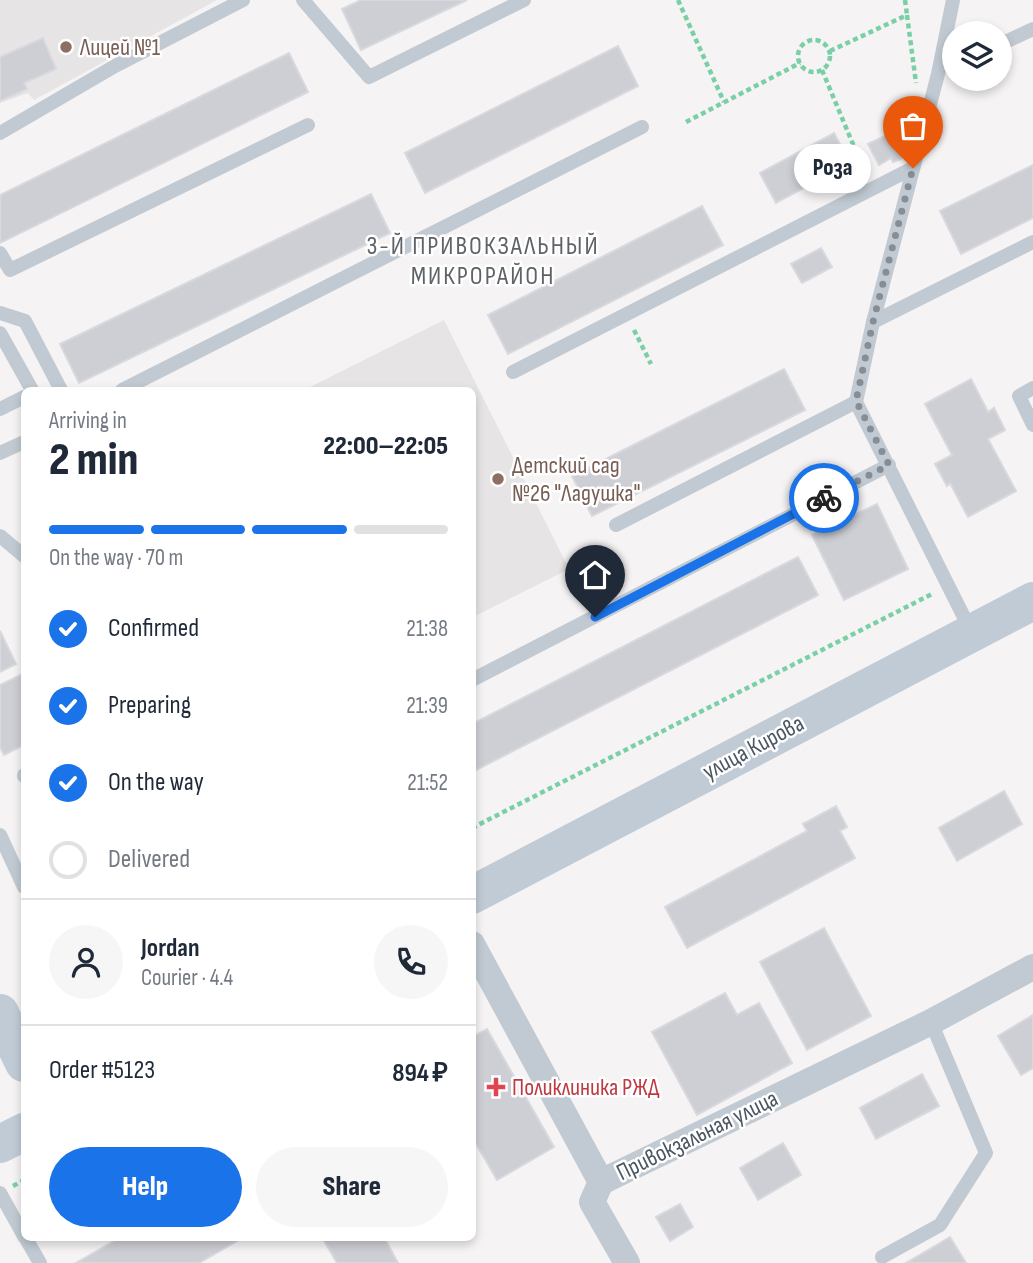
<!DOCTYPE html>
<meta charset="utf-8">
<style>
:root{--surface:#fff;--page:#f6f6f7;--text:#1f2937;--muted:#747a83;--line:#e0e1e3;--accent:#1a73e8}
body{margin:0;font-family:"Sofia Sans Condensed",sans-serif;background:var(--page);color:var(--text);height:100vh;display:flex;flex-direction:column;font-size:26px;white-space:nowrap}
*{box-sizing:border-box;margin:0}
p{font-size:23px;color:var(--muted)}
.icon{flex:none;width:38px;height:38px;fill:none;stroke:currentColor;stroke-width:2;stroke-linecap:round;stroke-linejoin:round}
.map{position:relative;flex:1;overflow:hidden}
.side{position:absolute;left:21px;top:387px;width:455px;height:854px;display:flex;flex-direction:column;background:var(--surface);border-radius:10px;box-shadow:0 4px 10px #0003}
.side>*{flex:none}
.tools{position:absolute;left:942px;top:21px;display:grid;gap:14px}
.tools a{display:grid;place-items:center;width:70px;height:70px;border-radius:50%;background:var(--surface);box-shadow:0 4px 10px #0003;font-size:35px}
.pin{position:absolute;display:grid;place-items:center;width:60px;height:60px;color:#fff;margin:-72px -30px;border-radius:50% 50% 50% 0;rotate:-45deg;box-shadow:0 0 7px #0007}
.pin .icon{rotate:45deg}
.courier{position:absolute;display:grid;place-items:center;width:70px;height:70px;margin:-35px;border:5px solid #1a73e8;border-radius:50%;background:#fff;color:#222;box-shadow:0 2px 9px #0007}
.bubble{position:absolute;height:49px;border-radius:24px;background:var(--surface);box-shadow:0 4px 10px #0003;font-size:23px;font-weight:800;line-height:49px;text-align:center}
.headline em{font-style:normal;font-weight:800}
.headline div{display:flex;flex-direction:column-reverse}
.headline{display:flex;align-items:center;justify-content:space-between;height:119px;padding:0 28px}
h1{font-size:46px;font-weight:800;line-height:52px}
.bar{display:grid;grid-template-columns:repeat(4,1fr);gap:10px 7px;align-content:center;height:84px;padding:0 28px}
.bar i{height:9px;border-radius:5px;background:var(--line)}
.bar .active{background:var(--accent)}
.bar p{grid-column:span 4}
.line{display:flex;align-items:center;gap:18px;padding:0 28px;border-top:2px solid var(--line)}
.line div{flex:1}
.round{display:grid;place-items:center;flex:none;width:74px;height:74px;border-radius:37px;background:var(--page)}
ol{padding:0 28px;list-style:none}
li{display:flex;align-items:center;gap:21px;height:77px}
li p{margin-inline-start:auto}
li .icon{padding:7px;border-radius:50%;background:var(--accent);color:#fff;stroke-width:4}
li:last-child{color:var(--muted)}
li i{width:38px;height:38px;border:4px solid var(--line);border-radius:50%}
.button{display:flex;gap:14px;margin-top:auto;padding:14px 28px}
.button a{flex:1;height:80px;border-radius:42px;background:var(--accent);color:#fff;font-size:28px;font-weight:800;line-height:80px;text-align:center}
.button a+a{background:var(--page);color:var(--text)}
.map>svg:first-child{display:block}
.education{fill:#e6e4e5}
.building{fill:#cdcfd5;stroke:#d7d9de;stroke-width:2}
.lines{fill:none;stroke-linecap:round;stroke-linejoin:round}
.path{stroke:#7ad0a6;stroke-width:4.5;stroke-dasharray:5 3.5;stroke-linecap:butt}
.lane{stroke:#c1cad2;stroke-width:14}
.street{stroke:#c1cad2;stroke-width:26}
.secondary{stroke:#c1cbd6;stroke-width:38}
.done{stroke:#868d94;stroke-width:7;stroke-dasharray:0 12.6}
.route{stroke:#1a73e8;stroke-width:9}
.education-dot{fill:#8d6e63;stroke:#fff;stroke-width:2.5}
.health-dot{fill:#e0444e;stroke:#fff;stroke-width:2.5}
.labels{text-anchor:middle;stroke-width:5;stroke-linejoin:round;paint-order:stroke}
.education-label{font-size:24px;fill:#785e54;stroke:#fff;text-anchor:start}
.street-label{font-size:24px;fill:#4a5661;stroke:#fff}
.health-label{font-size:24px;fill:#be3a42;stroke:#fff;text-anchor:start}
.neighbourhood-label{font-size:26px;letter-spacing:2px;fill:#5f6368;stroke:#fff}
</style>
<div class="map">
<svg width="1033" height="1263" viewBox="0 0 1033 1263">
<rect width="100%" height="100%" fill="#f5f3f3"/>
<!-- education -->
<g class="education">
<path d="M0 0H217L34 100 28 93 0 103Z"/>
<path d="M444 320 569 569 473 617 472 390H304Z"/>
</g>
<!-- building -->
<g class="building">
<path d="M361 0H467L361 50 342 9Z"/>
<path d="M43 38 56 69 24 83 27 89 0 101V57Z"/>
<path d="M618 46 638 86 425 193 405 153Z"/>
<path d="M289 53 308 92 0 243V195Z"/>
<path d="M899 129 905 138 901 159 893 162 891 158 879 165 868 144Z"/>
<path d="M834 133 850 163 776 203 760 173Z"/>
<path d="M1033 165V218L961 254 940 211Z"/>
<path d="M371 194 390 233 79 383 60 344Z"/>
<path d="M702 206 723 245 508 354 488 315Z"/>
<path d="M821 248 832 267 802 283 791 264Z"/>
<path d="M784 369 805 410 592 516 572 476Z"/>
<path d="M971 379 988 412 994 408 1005 430 988 439 1016 491 968 517 950 483 947 486 935 464 952 455 925 404Z"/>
<path d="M877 504 908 569 844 600 812 535Z"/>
<path d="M798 557 818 595 472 772V724Z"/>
<path d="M0 631 16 664 0 672Z"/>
<path d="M24 673V745L4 755 0 747V685Z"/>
<path d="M1004 791 1022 824 957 861 939 828Z"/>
<path d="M836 806 847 827 840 831 855 858 687 948 665 907 807 831 803 824Z"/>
<path d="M824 928 871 1016 807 1050 760 962Z"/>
<path d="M725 993 737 1015 759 1003 792 1063 697 1115 652 1032Z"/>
<path d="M1033 1015V1068L1021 1075 998 1036Z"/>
<path d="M487 1029 554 1147 497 1180 472 1137V1037Z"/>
<path d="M922 1074 939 1106 876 1139 860 1108Z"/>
<path d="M783 1143 801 1175 758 1200 740 1168Z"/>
<path d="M680 1204 693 1227 670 1241 656 1217Z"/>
<path d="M121 1237H244L199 1263H76Z"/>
<path d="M322 1237H384L398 1263H337Z"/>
<path d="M950 1237 966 1263H906Z"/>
</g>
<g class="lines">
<!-- path -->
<g class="path">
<path d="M678 0 724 102"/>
<path d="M905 0 907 15"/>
<circle cx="814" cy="56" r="16"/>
<path d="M830 51 907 15 916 83"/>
<path d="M822 70 865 173"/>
<path d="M686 122 800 63"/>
<path d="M634 330 651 364"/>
<path d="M472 828 932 594"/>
<path d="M13 1186 24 1180"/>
</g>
<!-- lane -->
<g class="lane">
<path d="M303 0 369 77 524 0"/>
<path d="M953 0 938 74 873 322 856 402 971 631"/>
<path d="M999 45 1033 29"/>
<path d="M0 133 115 66 243 0"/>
<path d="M0 253 10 270 308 125"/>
<path d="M0 313 25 321 61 390"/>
<path d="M873 322 1033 242"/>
<path d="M0 333 32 390"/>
<path d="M513 372 913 168"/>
<path d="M1033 388 1019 396 1033 425"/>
<path d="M122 390 642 127"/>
<path d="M0 409 24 397"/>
<path d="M0 453 24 442"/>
<path d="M616 525 856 402"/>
<path d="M0 536 24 556"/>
<path d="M472 680 889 465"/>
<path d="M24 776V775"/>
<path d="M0 835 24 887"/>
<path d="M0 1193 24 1236"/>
<path d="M25 1237 40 1263"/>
<path d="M882 1257 940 1225 986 1153 931 1022"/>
</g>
<!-- street -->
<g class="street">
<path d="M472 944 601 1182 931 1022 1033 967"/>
<path d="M601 1182 592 1202 627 1263"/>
</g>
<!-- secondary -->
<g class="secondary">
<path d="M472 895 1033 601"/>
<path d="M0 1013 24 1063"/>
<path d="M0 1144 24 1132"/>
</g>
</g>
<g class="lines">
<!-- done -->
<path class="done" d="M824 498 889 465 856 401 873 322 913 168"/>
<!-- route -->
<path class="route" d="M595 617 824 498"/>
</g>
<!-- markers -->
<g class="education-dot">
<circle cx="66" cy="47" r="7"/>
<circle cx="498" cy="479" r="7"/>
</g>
<path class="health-dot" d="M492.5 1076.5h7v7h7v7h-7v7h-7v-7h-7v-7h7z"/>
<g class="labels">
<!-- education labels -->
<g class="education-label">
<text x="80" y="55">Лицей №1</text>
<text x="512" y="473">Детский сад<tspan x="512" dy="28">№26 "Ладушка"</tspan></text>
</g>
<!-- street labels -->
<g class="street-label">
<text transform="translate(753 747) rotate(-28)" y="8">улица Кирова</text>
<text transform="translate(697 1135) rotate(-26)" y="8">Привокзальная улица</text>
</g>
<!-- health labels -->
<g class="health-label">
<text x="512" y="1095">Поликлиника РЖД</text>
</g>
<!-- neighbourhood labels -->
<g class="neighbourhood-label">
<text x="483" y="254">3-Й ПРИВОКЗАЛЬНЫЙ<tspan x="483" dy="30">МИКРОРАЙОН</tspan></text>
</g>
</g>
</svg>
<div class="tools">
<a><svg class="icon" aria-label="layers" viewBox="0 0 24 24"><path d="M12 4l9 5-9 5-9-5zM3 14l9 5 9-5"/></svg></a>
</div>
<div class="pin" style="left:913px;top:168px;background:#ea580c"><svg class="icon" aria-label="bag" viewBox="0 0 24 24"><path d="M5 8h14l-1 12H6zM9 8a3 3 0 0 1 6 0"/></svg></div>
<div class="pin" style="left:595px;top:617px;background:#1f2937"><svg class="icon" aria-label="home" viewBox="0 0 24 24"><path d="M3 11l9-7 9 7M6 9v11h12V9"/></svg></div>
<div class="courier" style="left:824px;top:498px"><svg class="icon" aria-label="bike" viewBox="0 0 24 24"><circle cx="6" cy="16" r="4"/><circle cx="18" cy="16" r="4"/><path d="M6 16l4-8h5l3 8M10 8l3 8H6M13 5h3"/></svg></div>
<div class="bubble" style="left:794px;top:144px;width:77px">Роза</div>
<section class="side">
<div class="headline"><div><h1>2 min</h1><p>Arriving in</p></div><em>22:00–22:05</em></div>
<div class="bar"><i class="active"></i><i class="active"></i><i class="active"></i><i></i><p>On the way · 70 m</p></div>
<ol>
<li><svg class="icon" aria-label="check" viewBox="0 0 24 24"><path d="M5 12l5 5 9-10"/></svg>Confirmed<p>21:38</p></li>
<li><svg class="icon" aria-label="check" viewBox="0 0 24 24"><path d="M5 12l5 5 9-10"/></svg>Preparing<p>21:39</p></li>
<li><svg class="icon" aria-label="check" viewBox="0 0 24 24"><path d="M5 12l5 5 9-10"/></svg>On the way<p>21:52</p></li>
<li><i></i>Delivered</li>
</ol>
<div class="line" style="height:126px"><a class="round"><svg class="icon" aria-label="person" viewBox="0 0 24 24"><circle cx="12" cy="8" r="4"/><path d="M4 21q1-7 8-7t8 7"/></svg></a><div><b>Jordan</b><p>Courier · 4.4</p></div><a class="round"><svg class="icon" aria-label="phone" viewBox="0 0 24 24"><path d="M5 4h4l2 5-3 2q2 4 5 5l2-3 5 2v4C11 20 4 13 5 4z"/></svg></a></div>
<div class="line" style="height:91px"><div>Order #5123</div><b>894 ₽</b></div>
<div class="button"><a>Help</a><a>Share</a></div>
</section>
</div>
